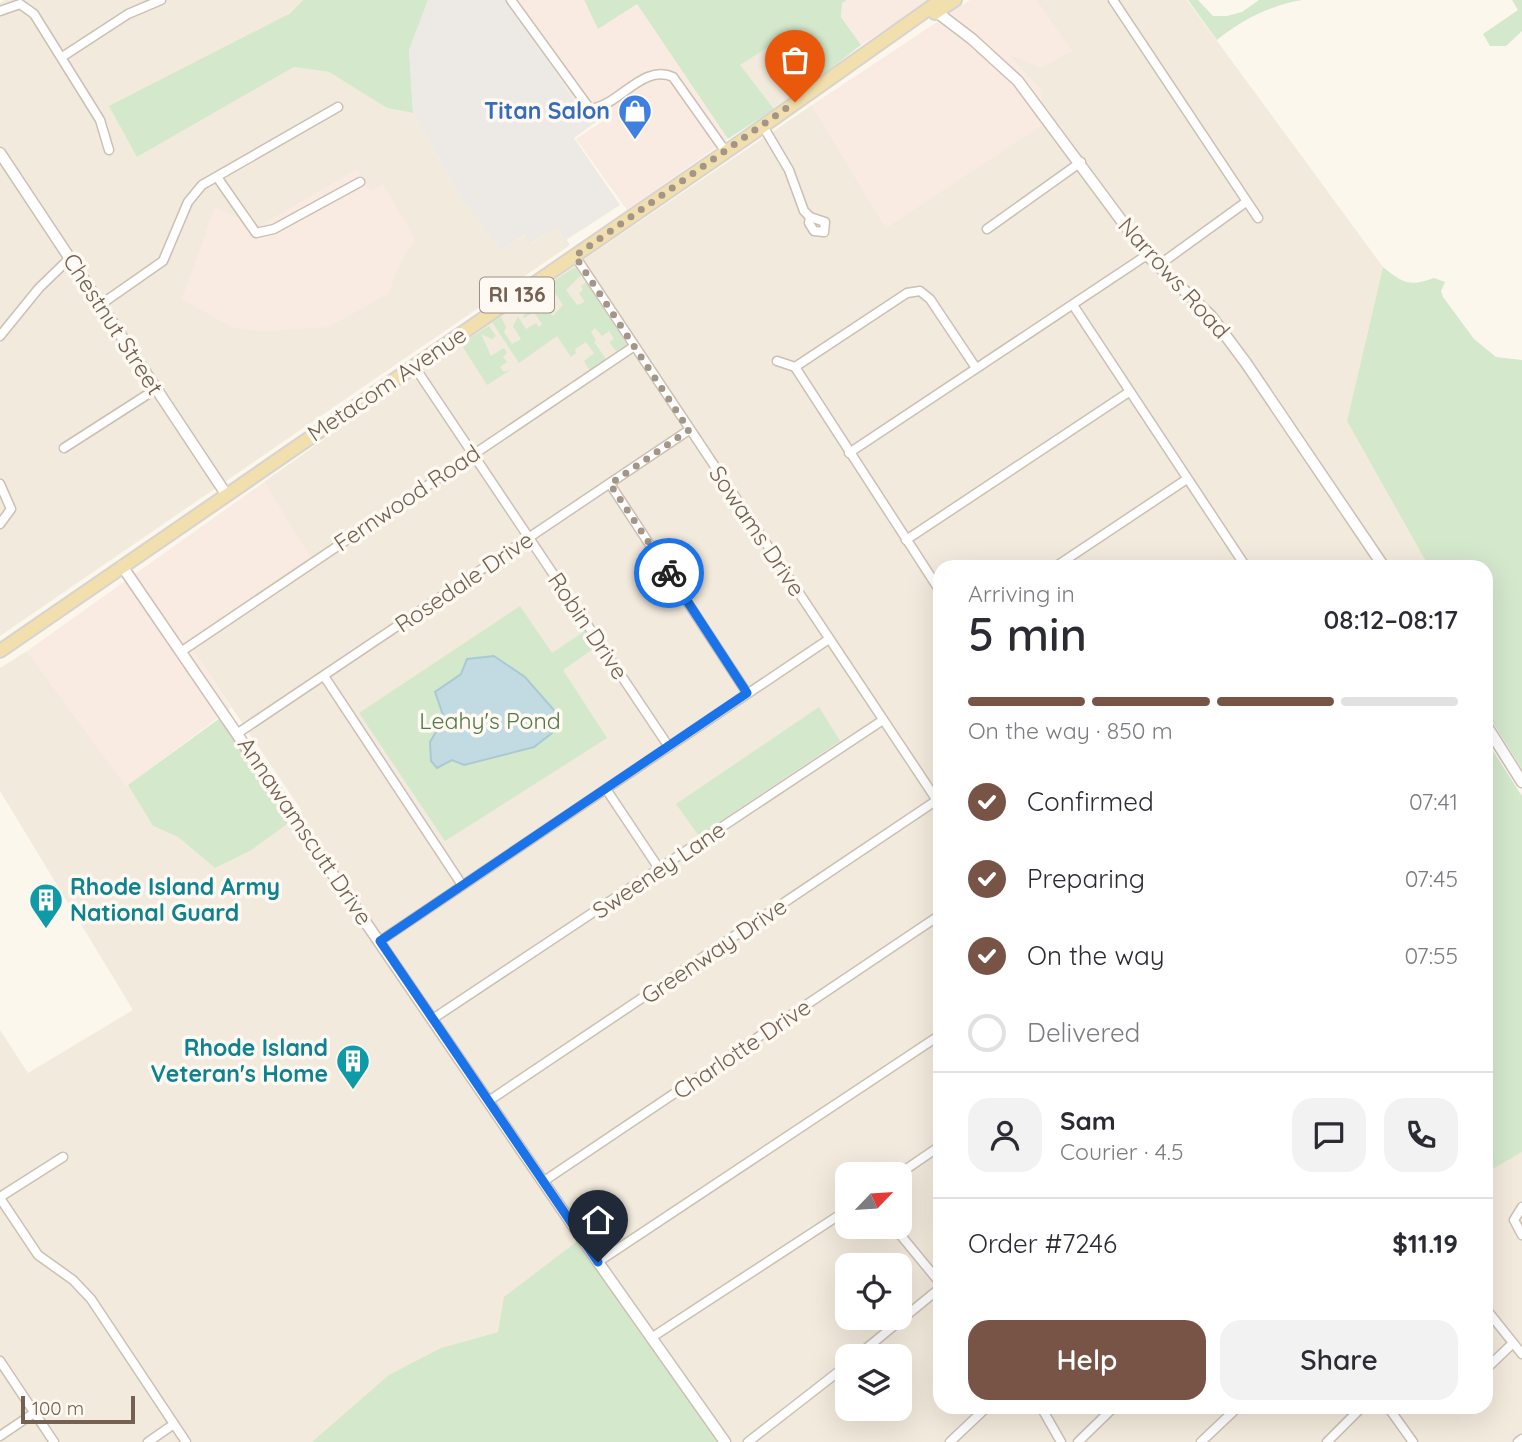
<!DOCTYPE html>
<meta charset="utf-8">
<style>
:root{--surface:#fff;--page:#f2f2f3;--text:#2b2b33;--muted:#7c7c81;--line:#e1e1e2;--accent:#785447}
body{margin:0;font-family:Quicksand,sans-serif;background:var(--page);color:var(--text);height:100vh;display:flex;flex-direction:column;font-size:26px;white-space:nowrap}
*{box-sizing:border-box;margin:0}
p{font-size:23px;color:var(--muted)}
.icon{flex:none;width:38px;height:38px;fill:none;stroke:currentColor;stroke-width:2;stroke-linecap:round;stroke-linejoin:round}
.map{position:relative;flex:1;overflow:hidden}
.sheet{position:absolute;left:933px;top:560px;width:560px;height:854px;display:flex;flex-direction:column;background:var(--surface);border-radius:21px;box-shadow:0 7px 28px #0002}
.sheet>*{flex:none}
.needle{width:46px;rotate:65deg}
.controls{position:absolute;left:835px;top:1162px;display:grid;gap:14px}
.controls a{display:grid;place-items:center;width:77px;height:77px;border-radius:14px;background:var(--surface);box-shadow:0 7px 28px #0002;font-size:35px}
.scale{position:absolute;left:21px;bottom:18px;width:114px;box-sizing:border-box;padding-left:7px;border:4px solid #746151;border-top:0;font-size:19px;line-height:24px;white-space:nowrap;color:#746151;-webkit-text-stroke:5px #fefaf3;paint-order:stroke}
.pin{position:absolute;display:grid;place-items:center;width:60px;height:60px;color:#fff;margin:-72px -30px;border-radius:50% 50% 50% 0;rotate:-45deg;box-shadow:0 0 7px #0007}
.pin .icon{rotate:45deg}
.courier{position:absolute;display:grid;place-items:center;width:70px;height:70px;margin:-35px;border:5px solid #1a73e8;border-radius:50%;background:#fff;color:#222;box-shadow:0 2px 9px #0007}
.headline em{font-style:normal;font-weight:600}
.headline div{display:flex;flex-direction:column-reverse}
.headline{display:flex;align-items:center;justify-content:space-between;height:119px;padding:0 35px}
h1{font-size:46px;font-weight:600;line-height:52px}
.bar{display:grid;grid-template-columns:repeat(4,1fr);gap:10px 7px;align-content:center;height:84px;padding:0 35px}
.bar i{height:9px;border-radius:5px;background:var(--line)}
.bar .current{background:var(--accent)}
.bar p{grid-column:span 4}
.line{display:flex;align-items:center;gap:18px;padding:0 35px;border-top:2px solid var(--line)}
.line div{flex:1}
.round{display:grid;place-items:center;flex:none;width:74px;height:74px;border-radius:21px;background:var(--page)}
ol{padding:0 35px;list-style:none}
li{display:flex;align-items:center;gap:21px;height:77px}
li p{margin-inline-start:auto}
li .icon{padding:7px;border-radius:50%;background:var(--accent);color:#fff;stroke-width:4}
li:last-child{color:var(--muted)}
li i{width:38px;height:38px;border:4px solid var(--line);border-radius:50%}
.primary-button{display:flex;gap:14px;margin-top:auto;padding:14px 35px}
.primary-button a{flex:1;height:80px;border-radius:21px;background:var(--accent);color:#fff;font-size:28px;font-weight:600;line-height:80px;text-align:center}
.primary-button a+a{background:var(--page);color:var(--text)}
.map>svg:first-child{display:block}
.residential{fill:#f2eadc;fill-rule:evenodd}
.commercial{fill:#faebe2}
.industrial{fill:#ede9e4}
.green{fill:#d4e8cc}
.water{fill:#c2dbe3;stroke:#aac9d4;stroke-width:2}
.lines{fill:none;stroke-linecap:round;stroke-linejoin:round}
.minor-casing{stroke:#ccc0b3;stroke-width:11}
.tertiary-casing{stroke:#ccc0b3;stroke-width:13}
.primary-casing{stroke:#d8d3ce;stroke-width:16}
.minor{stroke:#fff;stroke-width:8}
.tertiary{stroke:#fff;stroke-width:10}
.primary{stroke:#f1dfad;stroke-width:12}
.done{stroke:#a39688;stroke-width:7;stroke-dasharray:0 12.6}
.route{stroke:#1a73e8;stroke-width:9}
.labels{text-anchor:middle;stroke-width:7;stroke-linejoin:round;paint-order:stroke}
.shield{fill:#fefaf3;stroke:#9d8f82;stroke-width:2}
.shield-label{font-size:21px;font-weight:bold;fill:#746151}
.shop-label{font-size:23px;font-weight:bold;fill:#366cbe;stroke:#fefaf3;text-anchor:end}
.street-label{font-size:23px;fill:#746151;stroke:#fefaf3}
.park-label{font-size:23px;fill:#53784b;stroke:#fefaf3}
.culture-label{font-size:23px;font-weight:bold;fill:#0d838f;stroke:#fefaf3;text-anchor:start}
</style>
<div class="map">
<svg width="1522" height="1442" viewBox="0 0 1522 1442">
<rect width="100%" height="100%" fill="#fbf7ed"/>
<!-- residential -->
<g class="residential">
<path d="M5 0H303L137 157 294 67 329 72 387 108 413 113 464 202 501 250 526 235 532 244 557 225 570 245 0 636V3Z"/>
<path d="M1036 0H1187L1383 267 1347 421 1429 567H940V1407H1486V1173L1522 1152V1442H724L498 1332 441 1348 312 1442H0V1030L28 1073 133 1010 0 791V668L27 651 126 786 128 785 153 826 178 837 215 868 250 851 302 811 186 640 309 557 264 482 427 366 812 105 886 228 1006 53 1071 51ZM847 1174H900V1227H847ZM847 1265H900V1318H847ZM847 1356H900V1409H847Z"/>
<path d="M770 46 803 90 774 109 739 65Z"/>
</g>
<!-- commercial -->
<g class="commercial">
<path d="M507 0H584L586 7 637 4 728 139 627 210 576 139 600 123 585 116Z"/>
<path d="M847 0H932L861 45 841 17 842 3Z"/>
<path d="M970 0H1036L1072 51 1041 68 1008 54 1040 89 1045 123 886 228 812 105Z"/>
<path d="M357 169 370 191 383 184 415 239 397 269 389 293 329 327 262 331 233 328 182 299 215 207 258 227Z"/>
<path d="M264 482 310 557 187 640 231 708 126 787 27 651Z"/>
</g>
<!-- industrial -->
<path class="industrial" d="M428 0H507L585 116 596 122 574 138 620 205 566 240 557 226 531 244 525 235 501 250 464 202 413 113 409 50Z"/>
<!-- green -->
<g class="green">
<path d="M303 0H428L409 50 413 113 387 108 329 72 294 67 137 157 109 106 289 14Z"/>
<path d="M584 0H847L842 3 841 17 861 45 803 90 770 46 740 65 774 109 728 139 637 4 598 29Z"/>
<path d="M1188 0H1198L1213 16H1227L1242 12 1259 0H1302C1271 5 1241 20 1217 40Z"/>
<path d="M1512 0H1522V31L1506 46H1490L1483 34 1518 10Z"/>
<path d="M575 267 581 275 566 290 577 305 585 302 579 293 583 290 581 286 586 282 627 345 616 351 609 342 614 339 609 331 602 336 595 328 591 332 596 340 594 342 606 359 590 371 584 361 594 353 586 342 575 349 576 353 571 357 557 336 519 363 492 322 501 317 506 327 504 332 512 344 521 339 513 326 518 317 526 329 536 323 539 327 542 324 534 312 524 318 523 316 531 306 529 298 532 295 536 300H546L548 303 545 306 553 316 563 305 549 284Z"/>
<path d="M1383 267C1402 283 1410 287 1434 278L1445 282 1441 291 1443 297 1474 339 1496 357 1522 360V769L1486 712V567H1429L1347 421Z"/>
<path d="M489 326 496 336 492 339 481 334 491 356 504 348 507 353 503 357 507 362 500 367 504 372 512 369 487 385 461 344Z"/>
<path d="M520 606 552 653 585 631 596 647 563 670 607 738 445 841 359 713Z"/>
<path d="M819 707 840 741 699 836 676 804Z"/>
<path d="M220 718 290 822 250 851 215 868 178 837 153 826 128 785Z"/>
<path d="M1486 740 1522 796V1152L1486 1173Z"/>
<path d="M579 1240 724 1442H312L389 1375 441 1348 498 1332 504 1297Z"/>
</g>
<!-- water -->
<path class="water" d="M494 656 525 677 560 717 561 726 534 747 464 765 452 760 437 768 431 761 430 742 444 718 435 692 461 674 467 659Z"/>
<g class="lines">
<!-- minor casing -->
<g class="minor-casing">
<g id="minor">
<path d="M511 0 590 109C619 106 643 63 673 77L726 152"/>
<path d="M1113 0 1258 218"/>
<path d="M0 11 20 4 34 14 100 120 109 150"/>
<path d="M62 57 128 14 161 0"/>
<path d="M763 126 789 170 804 211 810 217"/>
<path d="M217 177 256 233 274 229 360 182"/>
<path d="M810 217 825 222 824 232 814 231 809 223Z"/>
<path d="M987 229 1081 162"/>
<path d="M575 256 940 805"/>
<path d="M1159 265 1246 202"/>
<path d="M100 305 163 261 188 202 202 185 338 107"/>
<path d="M1073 305 1246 567"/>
<path d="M0 336 39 288 70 258"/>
<path d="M777 361 795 367 907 293 920 291 930 299 976 368"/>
<path d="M414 366 669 747"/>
<path d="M795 367 940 591"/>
<path d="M64 448 156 389"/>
<path d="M849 453 1147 255"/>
<path d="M0 484 11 509 0 524"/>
<path d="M610 484 747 693"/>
<path d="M906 540 1129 392"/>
<path d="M1055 567 1187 479"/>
<path d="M182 651 633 347"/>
<path d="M324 676 462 885"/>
<path d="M238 733 689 430"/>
<path d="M606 789 660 870"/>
<path d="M380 941 829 639"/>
<path d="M434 1018 883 720"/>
<path d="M490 1100 937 800"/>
<path d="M899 1174 940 1146"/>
<path d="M544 1181 940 915"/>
<path d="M0 1197 63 1157"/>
<path d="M0 1198 38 1255 73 1280 91 1299 186 1442"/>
<path d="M1522 1207 1514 1220 1522 1235"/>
<path d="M894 1227 940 1283"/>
<path d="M598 1262 940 1035"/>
<path d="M1486 1309 1522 1354"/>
<path d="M651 1338 847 1210"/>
<path d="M857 1356 940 1288"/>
<path d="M0 1361 54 1442"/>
<path d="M1486 1369 1513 1343"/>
<path d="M1041 1407 1061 1442"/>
<path d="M1388 1407 1413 1442"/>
<path d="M0 1436 34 1413"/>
<path d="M148 1442 174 1424"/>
<path d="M748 1442 847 1365"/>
<path d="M950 1442 987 1407"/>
<path d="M1078 1442 1114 1407"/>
<path d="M1201 1442 1238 1407"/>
<path d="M1327 1442 1362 1407"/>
<path d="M1518 1442 1522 1439"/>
</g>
</g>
<!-- tertiary casing -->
<g class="tertiary-casing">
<g id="tertiary">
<path d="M934 10 972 39 1018 81 1147 255 1211 316 1246 363 1384 567"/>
<path d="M0 153 226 494"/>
<path d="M122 566 598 1262 725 1442"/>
<path d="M1486 725 1522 782"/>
</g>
</g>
<!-- primary casing -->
<g class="primary-casing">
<g id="primary">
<path d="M935 13 955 0"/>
<path d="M0 651 746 138 941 0"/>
</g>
</g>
<!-- minor -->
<use href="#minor" class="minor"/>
<!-- tertiary -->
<use href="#tertiary" class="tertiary"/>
<!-- primary -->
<use href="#primary" class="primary"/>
</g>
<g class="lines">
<!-- done -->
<path class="done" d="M669 573 610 484 689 430 575 256 795 102"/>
<!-- route -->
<path class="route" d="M598 1262 380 941 747 693 669 573"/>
</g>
<!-- icons -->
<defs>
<g id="shop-pin" transform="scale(1.75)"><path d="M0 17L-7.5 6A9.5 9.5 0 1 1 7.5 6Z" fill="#3f7fe0" stroke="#fefaf3"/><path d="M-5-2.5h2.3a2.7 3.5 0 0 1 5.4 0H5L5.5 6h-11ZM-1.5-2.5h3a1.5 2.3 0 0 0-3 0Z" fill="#fff"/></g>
<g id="building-pin" transform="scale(1.75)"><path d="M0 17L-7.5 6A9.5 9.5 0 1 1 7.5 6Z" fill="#0f9aa8" stroke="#fefaf3"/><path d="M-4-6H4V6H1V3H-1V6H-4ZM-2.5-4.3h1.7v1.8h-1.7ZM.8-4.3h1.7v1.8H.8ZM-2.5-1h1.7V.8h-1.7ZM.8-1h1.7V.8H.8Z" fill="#fff"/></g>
</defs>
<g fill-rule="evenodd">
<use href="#shop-pin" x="635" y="111"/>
<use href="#building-pin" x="46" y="900"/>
<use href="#building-pin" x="353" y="1061"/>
</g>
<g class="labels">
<!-- shield labels -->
<rect class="shield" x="480" y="277.5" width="74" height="35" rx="5"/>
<g class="shield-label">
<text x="517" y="302">RI 136</text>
</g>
<!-- shop labels -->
<g class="shop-label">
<text x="610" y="119">Titan Salon</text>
</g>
<!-- street labels -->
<g class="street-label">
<text transform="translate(1174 278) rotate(48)" y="8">Narrows Road</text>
<text transform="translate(113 324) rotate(57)" y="8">Chestnut Street</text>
<text transform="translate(387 384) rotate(-34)" y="8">Metacom Avenue</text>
<text transform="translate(407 498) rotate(-34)" y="8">Fernwood Road</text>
<text transform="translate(757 531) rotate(56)" y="8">Sowams Drive</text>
<text transform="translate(464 582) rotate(-34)" y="8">Rosedale Drive</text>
<text transform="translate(588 626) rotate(56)" y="8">Robin Drive</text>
<text transform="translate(305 831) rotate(56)" y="8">Annawamscutt Drive</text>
<text transform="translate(659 870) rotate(-34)" y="8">Sweeney Lane</text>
<text transform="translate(714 951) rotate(-34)" y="8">Greenway Drive</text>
<text transform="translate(742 1049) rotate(-34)" y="8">Charlotte Drive</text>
</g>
<!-- park labels -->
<g class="park-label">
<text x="490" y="729">Leahy's Pond</text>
</g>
<!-- culture labels -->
<g class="culture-label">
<text x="70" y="895">Rhode Island Army<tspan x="70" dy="26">National Guard</tspan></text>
<text x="328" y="1056" text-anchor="end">Rhode Island<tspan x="328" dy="26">Veteran's Home</tspan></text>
</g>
</g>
</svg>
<div class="controls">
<a><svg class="needle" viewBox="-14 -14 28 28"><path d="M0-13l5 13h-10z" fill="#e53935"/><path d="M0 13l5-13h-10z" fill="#7c7c81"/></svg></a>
<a><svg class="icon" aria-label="locate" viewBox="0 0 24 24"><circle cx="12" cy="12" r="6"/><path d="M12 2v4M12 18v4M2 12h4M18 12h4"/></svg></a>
<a><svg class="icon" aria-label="layers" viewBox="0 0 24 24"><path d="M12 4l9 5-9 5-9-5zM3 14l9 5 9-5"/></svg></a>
</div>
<div class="scale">100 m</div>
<div class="pin" style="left:795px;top:102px;background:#ea580c"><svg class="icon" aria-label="bag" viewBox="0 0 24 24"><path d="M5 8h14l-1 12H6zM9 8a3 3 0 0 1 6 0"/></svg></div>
<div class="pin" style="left:598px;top:1262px;background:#1f2937"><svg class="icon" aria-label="home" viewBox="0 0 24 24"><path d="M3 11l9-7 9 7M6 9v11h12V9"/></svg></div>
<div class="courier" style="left:669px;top:573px"><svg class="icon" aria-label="bike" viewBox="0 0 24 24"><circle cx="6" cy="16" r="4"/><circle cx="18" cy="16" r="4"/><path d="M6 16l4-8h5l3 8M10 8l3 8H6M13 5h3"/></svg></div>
<section class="sheet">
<div class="headline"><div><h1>5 min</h1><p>Arriving in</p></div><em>08:12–08:17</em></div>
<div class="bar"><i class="current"></i><i class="current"></i><i class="current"></i><i></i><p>On the way · 850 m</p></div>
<ol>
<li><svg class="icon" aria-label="check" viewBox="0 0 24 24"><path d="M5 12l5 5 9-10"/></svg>Confirmed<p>07:41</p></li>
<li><svg class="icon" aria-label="check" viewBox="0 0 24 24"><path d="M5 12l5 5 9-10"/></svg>Preparing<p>07:45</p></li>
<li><svg class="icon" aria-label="check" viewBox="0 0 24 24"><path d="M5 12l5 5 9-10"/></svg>On the way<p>07:55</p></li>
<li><i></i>Delivered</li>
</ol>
<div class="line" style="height:126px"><a class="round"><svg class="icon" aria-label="person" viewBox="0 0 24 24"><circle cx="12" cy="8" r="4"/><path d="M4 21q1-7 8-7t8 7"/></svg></a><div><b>Sam</b><p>Courier · 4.5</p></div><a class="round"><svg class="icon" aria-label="chat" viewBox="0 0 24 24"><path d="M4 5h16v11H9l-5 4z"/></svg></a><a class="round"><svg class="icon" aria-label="phone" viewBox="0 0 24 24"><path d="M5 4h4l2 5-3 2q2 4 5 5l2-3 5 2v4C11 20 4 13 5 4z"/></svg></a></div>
<div class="line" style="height:91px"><div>Order #7246</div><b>$11.19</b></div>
<div class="primary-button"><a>Help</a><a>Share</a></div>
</section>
</div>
